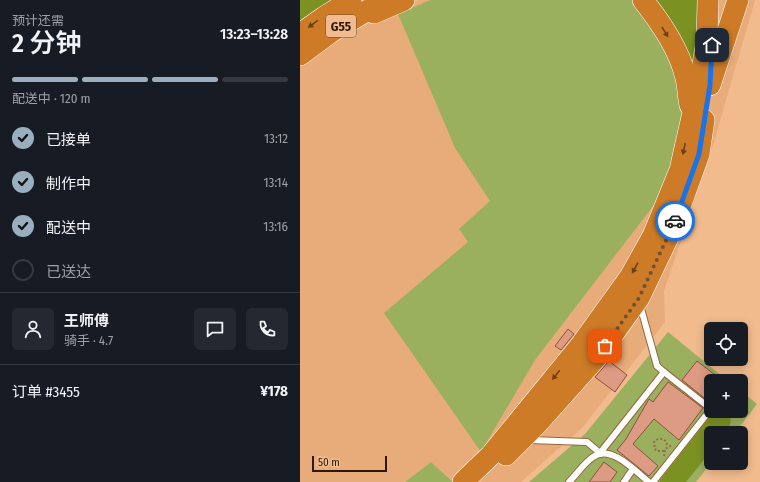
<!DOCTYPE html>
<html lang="zh">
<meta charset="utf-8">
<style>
:root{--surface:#171b24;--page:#242831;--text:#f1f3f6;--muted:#9ea1a6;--line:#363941;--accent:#99aebe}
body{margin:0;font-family:"Fira Sans Condensed","Noto Sans SC",sans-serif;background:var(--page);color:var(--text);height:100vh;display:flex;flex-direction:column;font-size:15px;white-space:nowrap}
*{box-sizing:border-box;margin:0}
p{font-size:13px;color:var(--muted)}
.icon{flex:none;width:22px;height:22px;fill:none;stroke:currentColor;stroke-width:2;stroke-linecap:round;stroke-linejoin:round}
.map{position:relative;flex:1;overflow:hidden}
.sheet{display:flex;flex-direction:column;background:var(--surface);width:300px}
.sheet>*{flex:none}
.tools{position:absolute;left:404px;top:322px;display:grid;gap:8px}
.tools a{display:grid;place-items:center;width:44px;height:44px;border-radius:6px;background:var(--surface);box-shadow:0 2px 10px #0003;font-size:20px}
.scale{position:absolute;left:12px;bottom:10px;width:75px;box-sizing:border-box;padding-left:4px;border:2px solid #2c1806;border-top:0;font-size:11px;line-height:14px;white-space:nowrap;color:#2c1806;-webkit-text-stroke:3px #f1bb8e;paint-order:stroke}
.pin{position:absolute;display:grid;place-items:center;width:34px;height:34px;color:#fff;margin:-17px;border-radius:8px;box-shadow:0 2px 6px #0006}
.courier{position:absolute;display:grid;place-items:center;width:40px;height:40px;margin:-20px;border:3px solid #1a73e8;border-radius:50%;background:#fff;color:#222;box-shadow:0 1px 5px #0007}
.summary em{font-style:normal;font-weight:600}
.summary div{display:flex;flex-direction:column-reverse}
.summary{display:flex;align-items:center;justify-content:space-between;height:68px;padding:0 12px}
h1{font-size:26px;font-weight:600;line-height:30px}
.bar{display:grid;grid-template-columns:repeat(4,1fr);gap:6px 4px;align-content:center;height:48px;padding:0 12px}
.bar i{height:5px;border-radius:3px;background:var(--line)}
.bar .current{background:var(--accent)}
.bar p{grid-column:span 4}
.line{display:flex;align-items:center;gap:10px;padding:0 12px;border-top:1px solid var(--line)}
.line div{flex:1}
.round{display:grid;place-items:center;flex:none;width:42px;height:42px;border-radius:6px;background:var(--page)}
ol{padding:0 12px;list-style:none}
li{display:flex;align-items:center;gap:12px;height:44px}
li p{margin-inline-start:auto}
li .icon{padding:4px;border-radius:50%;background:var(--accent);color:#111;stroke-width:4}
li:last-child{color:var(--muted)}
li i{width:22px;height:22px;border:2px solid var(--line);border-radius:50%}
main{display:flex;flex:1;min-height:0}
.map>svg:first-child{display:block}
.built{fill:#e8ac7a}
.green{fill:#9bb05f}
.forest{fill:#7b9222}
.building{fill:#dd9b83;stroke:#8c513b}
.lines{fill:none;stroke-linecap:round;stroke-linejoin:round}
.lane-casing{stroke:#97663b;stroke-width:8}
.highway-casing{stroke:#fff;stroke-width:22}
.path{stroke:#916c4c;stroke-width:2;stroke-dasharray:2 2;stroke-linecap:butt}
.lane{stroke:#fff;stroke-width:6}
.highway{stroke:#ce7b27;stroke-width:21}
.oneway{fill:#6d4013}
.done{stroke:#715136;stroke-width:4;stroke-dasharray:0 7.2}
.route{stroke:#1a73e8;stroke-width:5}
.labels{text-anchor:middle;stroke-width:4;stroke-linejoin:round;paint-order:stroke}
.shield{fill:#f1bb8e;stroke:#67492f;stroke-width:1}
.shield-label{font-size:13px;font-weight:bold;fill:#2c1806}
</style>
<main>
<section class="sheet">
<div class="summary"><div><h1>2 分钟</h1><p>预计还需</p></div><em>13:23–13:28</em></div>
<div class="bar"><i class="current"></i><i class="current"></i><i class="current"></i><i></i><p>配送中 · 120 m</p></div>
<ol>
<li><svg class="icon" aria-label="check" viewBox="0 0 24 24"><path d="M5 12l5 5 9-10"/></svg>已接单<p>13:12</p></li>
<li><svg class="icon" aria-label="check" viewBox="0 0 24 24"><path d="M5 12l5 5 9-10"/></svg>制作中<p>13:14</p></li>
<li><svg class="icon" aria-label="check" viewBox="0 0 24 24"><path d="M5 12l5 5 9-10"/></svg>配送中<p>13:16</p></li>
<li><i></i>已送达</li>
</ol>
<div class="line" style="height:72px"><a class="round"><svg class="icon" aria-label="person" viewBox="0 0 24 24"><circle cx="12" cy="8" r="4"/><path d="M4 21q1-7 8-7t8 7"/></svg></a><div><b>王师傅</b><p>骑手 · 4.7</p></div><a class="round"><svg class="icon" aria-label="chat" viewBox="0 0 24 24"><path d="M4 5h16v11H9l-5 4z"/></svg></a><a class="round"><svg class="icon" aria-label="phone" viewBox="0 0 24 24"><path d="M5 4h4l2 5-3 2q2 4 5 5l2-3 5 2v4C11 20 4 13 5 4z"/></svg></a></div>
<div class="line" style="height:52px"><div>订单 #3455</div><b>¥178</b></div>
</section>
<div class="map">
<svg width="460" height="482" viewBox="0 0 460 482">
<rect width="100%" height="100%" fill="#f1bb8e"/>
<!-- built -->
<path class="built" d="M119 0H455L411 152 364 291 365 322 283 427 221 482H153L131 462 105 482H0V61L34 36Z"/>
<!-- green -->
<g class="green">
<path d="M130 0H336L373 58 385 114 384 133 357 201 235 360 181 452 84 313 168 242 159 229 190 201 155 148 98 14Z"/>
<path d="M368 332 428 381H411V411H441V391L457 404 435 433H411V463L396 482H229L285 434Z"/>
<path d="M131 462 153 482H105Z"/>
</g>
<!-- forest -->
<g class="forest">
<path d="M0 0H40L0 27Z"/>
<path d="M347 0H402L391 95Z"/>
<path d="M418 411H427L430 413C431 421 431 427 426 433H411V451L386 482H360V480L412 414Z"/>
</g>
<!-- building -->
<g class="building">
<path d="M268 329 274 334 261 350 255 346Z"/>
<path d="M309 361 327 375 315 392 295 377Z"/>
<path d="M397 361 423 381H411V398L408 401 382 380Z"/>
<path d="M368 382 403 408 379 440 354 419 333 444 358 466 349 476 317 450 326 439 349 399 353 402Z"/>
<path d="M304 462 317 472 310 482H289Z"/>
</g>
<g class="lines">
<!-- lane casing -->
<g class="lane-casing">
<g id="lane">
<path d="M229 440 287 442 300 453 364 372 357 366 340 305"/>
<path d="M269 482C277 474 284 463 293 457 311 444 335 471 349 482"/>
<path d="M324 482 333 469"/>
<path d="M353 482 411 409 364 372"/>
</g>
</g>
<!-- highway casing -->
<g class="highway-casing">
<g id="highway">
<path d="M343 0C361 23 379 49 386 78 388 87 388 96 390 105"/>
<path d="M74 13 104 0"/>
<path d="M0 34 24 17 51 0"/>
<path d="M0 55 31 32 85 0"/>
<path d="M410 85 438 0"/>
<path d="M206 455 237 424 296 358 339 298 372 229 399 154 404 120"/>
<path d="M163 482 191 455 281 345 330 277 353 236 380 170 399 86 407 41 408 0"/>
</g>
</g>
<!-- path -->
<g class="path">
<path d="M364 451H357L355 449 354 442C359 436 368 439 367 447"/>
<path d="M364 456 365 449 372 445"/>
</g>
<!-- lane -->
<use href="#lane" class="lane"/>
<!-- highway -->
<use href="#highway" class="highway"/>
</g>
<!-- one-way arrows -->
<defs><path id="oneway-solid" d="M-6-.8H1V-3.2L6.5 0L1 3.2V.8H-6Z"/></defs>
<g class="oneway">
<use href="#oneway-solid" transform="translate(13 24) rotate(144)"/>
<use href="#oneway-solid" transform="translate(365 32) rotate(59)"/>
<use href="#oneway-solid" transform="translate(384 149) rotate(102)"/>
<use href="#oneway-solid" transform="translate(335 268) rotate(119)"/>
<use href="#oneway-solid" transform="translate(256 375) rotate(129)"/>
</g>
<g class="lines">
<!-- done -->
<path class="done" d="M305 346 339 298 375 221"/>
<!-- route -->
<path class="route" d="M375 221 399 154 410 85 412 45"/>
</g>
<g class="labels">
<!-- shield labels -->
<rect class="shield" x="26" y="15" width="30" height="22" rx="3"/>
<g class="shield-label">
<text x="41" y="31">G55</text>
</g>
</g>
</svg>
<div class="tools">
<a><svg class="icon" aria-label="locate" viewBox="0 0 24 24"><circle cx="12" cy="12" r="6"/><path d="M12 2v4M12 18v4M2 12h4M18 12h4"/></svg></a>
<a>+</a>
<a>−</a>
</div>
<div class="scale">50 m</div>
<div class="pin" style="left:305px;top:346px;background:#ea580c"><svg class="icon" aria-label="bag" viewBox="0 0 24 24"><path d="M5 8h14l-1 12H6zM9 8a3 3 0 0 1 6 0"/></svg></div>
<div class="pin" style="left:412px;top:45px;background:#1f2937"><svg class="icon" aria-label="home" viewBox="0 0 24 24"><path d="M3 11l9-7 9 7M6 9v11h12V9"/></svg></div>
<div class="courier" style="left:375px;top:221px"><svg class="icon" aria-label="car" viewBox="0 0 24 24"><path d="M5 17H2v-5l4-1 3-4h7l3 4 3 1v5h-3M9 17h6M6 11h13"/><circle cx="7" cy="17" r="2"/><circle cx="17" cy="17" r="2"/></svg></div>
</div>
</main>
